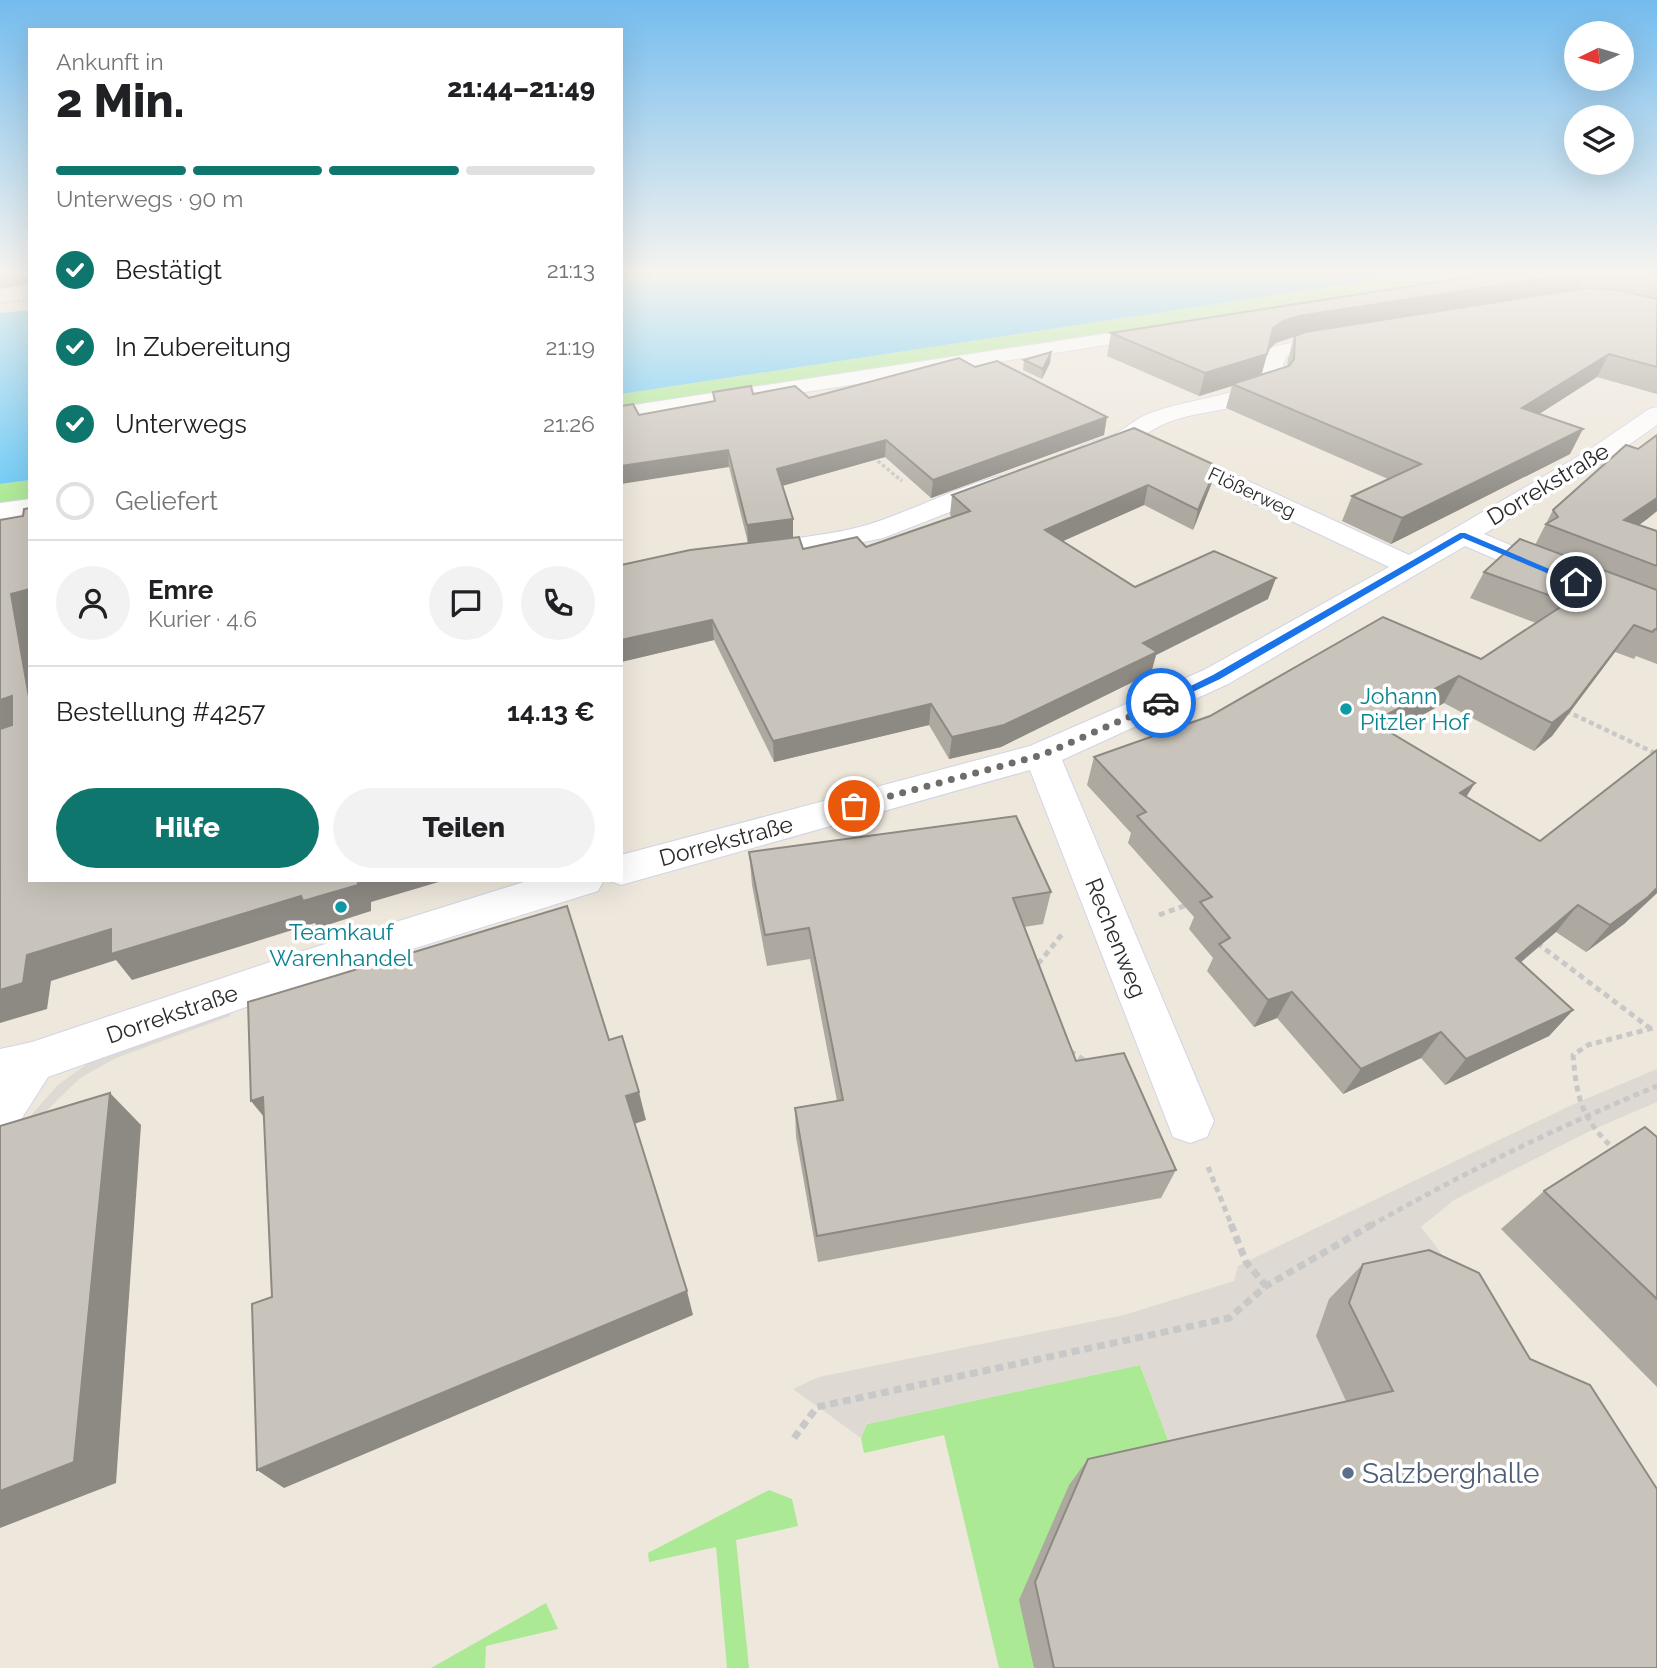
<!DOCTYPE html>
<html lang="de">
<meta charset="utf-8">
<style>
:root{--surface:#fff;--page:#f2f2f2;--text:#202124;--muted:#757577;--line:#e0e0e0;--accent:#0f766e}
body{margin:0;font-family:Raleway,sans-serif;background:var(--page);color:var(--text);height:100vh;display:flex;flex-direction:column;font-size:26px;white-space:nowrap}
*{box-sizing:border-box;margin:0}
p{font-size:23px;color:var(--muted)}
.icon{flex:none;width:38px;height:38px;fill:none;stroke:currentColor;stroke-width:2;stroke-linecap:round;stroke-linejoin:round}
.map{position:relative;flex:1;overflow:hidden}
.details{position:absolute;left:28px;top:28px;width:595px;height:854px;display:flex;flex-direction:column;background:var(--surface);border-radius:0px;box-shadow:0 7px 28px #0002}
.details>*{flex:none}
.needle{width:46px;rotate:265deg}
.tools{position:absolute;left:1564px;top:21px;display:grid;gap:14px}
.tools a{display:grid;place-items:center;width:70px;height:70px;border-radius:50%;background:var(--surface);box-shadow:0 7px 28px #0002;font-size:35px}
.pin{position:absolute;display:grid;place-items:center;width:60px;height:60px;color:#fff;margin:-30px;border:4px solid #fff;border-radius:50%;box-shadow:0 2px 7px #0007}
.courier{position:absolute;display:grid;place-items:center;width:70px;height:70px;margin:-35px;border:5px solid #1a73e8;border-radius:50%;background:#fff;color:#222;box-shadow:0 2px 9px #0007}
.head em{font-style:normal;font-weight:800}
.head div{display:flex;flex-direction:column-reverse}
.head{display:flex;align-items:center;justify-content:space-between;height:119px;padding:0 28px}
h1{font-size:46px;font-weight:800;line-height:52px}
.bar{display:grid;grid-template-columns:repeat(4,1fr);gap:10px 7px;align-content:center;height:84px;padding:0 28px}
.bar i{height:9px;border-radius:5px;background:var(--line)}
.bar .on{background:var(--accent)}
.bar p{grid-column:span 4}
.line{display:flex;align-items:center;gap:18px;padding:0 28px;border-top:2px solid var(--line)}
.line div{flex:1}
.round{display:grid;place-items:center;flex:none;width:74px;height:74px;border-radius:37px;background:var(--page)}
ol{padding:0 28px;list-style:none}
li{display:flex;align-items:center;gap:21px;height:77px}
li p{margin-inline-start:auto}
li .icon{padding:7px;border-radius:50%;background:var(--accent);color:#fff;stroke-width:4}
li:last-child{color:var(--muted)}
li i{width:38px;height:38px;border:4px solid var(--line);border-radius:50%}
.primary-button{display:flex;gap:14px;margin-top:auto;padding:14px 28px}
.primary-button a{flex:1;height:80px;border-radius:42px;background:var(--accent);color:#fff;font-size:28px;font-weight:800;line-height:80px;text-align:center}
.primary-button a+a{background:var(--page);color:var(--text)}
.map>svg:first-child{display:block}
.green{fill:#ace994}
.plaza{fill:#dedad3}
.water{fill:#67c9f8}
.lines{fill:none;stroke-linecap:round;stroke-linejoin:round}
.minor-casing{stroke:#d1d4e5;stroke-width:2}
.path-far4{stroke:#c8c8c8;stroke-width:2.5;stroke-dasharray:2.5 2;stroke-linecap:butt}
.path-far3{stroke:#c8c8c8;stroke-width:3.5;stroke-dasharray:3.5 2.5;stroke-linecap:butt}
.path-far2{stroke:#c8c8c8;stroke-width:4.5;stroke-dasharray:5 3.5;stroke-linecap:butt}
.path-far1{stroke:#c8c8c8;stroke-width:5;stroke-dasharray:6 4.5;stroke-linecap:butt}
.path{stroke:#c8c8c8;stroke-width:7;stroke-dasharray:8 5;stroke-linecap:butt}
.minor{fill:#fff;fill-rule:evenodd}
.wall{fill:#ada9a1;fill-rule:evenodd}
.shaded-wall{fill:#8d8983}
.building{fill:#c9c4bb;stroke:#8d8983;stroke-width:2}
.route{fill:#1a73e8}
.done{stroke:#6f6d69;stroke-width:7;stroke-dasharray:0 12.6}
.culture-dot{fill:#0f9aa8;stroke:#fff;stroke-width:2.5}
.service-dot{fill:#5c6f8a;stroke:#fff;stroke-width:2.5}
.labels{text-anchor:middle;stroke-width:7;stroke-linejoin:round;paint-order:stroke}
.far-street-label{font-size:19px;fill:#2b2b2b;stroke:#fff}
.street-label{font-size:23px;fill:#2b2b2b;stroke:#fff}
.culture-label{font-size:23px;fill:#0d838f;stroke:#fff;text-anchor:start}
.near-service-label{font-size:28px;fill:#4e5e75;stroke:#fff;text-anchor:start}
</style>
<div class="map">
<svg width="1657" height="1668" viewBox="0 0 1657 1668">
<rect width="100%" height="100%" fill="#eee7dc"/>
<!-- green -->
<g class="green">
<path d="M1414 274H1500L621 410V394Z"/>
<path d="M30 480V502L0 506V484Z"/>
<path d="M1140 1365 1176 1461 1034 1668H999L944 1435 864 1453 861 1438 867 1424Z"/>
<path d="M769 1490 792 1499 798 1526 736 1540 749 1668H727L716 1547 649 1562 648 1553Z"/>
<path d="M546 1603 558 1629 486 1646 485 1668H431Z"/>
</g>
<!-- plaza -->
<g class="plaza">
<path d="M229 1004 230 1016 116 1058 80 1078 29 1128 0 1150 58 1085 94 1059Z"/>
<path d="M1657 1069V1102L1592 1130 1454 1200 1421 1227 1452 1267 1355 1420 1176 1461 1140 1365 867 1424 861 1438 793 1389 819 1377 1124 1315 1234 1281 1238 1266 1256 1257 1576 1103Z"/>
</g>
<!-- water -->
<g class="water">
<path d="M621 274H1414L621 394Z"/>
<path d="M30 310V480L0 484V313Z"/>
</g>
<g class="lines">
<!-- minor casing -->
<g class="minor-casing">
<g id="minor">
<path d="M1162 325 1169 327 1172 331 1169 335 621 421V407Z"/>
<path d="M1341 332 1348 334 1351 338 1348 342 1287 356 1283 364C1286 373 1287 382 1278 388 1246 413 1200 408 1164 424 1138 435 1112 464 1080 456L1077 451C1083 441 1100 441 1111 436 1126 429 1137 417 1153 412 1190 399 1229 398 1263 379L1261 364 1272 347Z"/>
<path d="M1657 407V425L1607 460 1484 534 1564 568 1569 574 1564 580 1554 583 1544 580 1465 546 1228 684 1062 760 1214 1121 1207 1137 1190 1143 1173 1137 1030 770 621 885 607 880H621V855L1030 746 1204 670 1389 567 1156 457 1153 452 1156 447 1165 445 1174 447 1409 555 1589 450 1649 409Z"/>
<path d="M1000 476 1009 479 1013 484 1009 489 883 538 774 560 749 563 739 560 735 554 739 548C780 538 826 537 867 525 912 511 954 488 1000 476Z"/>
<path d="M30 499V515L0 519V503Z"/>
<path d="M530 880H604L598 891 390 956 48 1077 17 1126 0 1132V1049L32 1042 306 950Z"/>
</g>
</g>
<!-- path-far4 -->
<path class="path-far4" d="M0 303 30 300"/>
<!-- path-far3 -->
<path class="path-far3" d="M873 457 902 481"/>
<!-- path-far2 -->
<path class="path-far2" d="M1566 711 1657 754"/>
<!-- path-far1 -->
<g class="path-far1">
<path d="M1159 915 1187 905"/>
<path d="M1537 943 1651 1029"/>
<path d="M1038 964 1063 933"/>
<path d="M1070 1051 1089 1063"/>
<path d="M1617 1152C1582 1120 1577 1101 1573 1055L1588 1045 1657 1027"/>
<path d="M1208 1167 1232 1226"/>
<path d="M1370 1226C1463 1173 1558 1127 1657 1086"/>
</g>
<!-- path -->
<g class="path">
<path d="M1231 1224 1246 1262 1266 1286"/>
<path d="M794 1438 817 1407 1229 1318 1266 1286 1373 1224"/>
</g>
<!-- minor -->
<use href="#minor" class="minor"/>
</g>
<!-- wall -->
<g class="wall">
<path d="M1488 274H1657V394L1597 377 1539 414 1570 454 1391 544 1342 521 1352 496 1388 479 1226 408 1232 386 1199 396 1107 356 1111 333ZM1294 337 1288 359 1287 367 1261 375 1269 349 1276 343Z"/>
<path d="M1051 352 1050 363 1042 379 1023 370 1024 360Z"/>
<path d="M713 392 809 398 1104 435 931 498 885 457 782 486 793 537 755 543 803 549 866 547 952 517 950 515 952 495 1134 428 1211 485 1193 530 1144 505 1062 541 1135 587 1268 599 1156 655 1151 673 1001 747 949 759 929 725 774 762 714 640 621 662V565L748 543 729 467 714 401Z"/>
<path d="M1657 435V511L1639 525 1657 531V664L1636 656 1634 659 1615 652 1552 736 1534 751 1444 703 1391 732 1466 797 1540 841 1657 750V893L1624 924 1586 952 1556 932 1520 963 1573 1010 1549 1036 1445 1085 1421 1058 1343 1094 1277 1018 1254 1027 1207 971 1213 958 1189 929 1194 917 1128 843 1131 833 1087 785 1094 757 1481 659 1536 623 1470 598 1484 572 1535 545 1553 510Z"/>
<path d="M749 852 1051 892 1043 924 1024 927 1076 1061 1176 1170 1161 1198 818 1262 796 1137 795 1108 837 1101 810 959 767 966 752 885Z"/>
<path d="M1657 1137V1387L1501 1229 1544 1191Z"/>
<path d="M1363 1264 1657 1668H1034L1019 1600 1069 1485 1088 1459 1346 1401 1316 1336 1329 1299Z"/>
</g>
<!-- shaded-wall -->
<g class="shaded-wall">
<path d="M0 274H30V284L0 289Z"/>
<path d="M1572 274H1584L1575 292 1293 337 1276 343 1267 351 1273 328 1283 321 1299 316Z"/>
<path d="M1051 352 1050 363 1042 379 1043 369Z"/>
<path d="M1267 354 1261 377 1232 384V386L1199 396 1205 373Z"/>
<path d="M1609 354 1597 377 1511 432 1522 408Z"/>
<path d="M1107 417 1104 435 931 498 933 480Z"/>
<path d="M1583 429 1570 454 1391 544 1402 518Z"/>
<path d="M886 440 885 457 778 487 777 469Z"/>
<path d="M728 450 729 467 621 484V466Z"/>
<path d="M1217 466 1211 485 1193 530 1198 510Z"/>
<path d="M1148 485 1144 505 1041 551 1045 530Z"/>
<path d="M1657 498V511L1646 520 1608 546 1624 520Z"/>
<path d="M793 519V537L748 544 747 525Z"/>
<path d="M1276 578 1268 599 1156 655 1151 673 1001 747 949 759 952 737Z"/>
<path d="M30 589V620H28L30 630V703L11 594Z"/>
<path d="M712 620 714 640 621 662V640Z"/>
<path d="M1634 625 1615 652 1552 736 1534 751 1552 723Z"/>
<path d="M1459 676 1444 703 1360 750 1373 722Z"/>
<path d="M12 696 30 720 0 734V700Z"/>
<path d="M931 704 929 725 774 762 773 741Z"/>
<path d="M1475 783 1458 810 1460 793Z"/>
<path d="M358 880H441L442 881 371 902V911L318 928 315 923 132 980 116 960 51 981 47 1009 0 1023V990L27 955 111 929 301 896Z"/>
<path d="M1657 888V893L1624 924 1586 952 1610 925Z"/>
<path d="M1578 905 1556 932 1494 985 1516 958Z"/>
<path d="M1292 992 1277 1018 1254 1027 1268 1000Z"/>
<path d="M1573 1010 1549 1036 1445 1085 1466 1059Z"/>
<path d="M1441 1032 1421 1058 1343 1094 1361 1069Z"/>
<path d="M639 1092 646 1120 634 1124 626 1096Z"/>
<path d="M110 1093 141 1125 116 1483 0 1528V1491Z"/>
<path d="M263 1097 273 1128 251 1101Z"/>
<path d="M687 1291 693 1315 284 1488 257 1470Z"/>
</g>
<!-- building -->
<g class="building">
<path d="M1488 274H1572L1299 316 1283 321 1273 328 1267 354 1205 373 1111 333Z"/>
<path d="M1616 274H1657V283L1618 274Z"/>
<path d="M1586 288 1618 290 1657 299V367L1609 354 1522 408 1583 429 1402 518 1352 496 1421 464 1232 384 1289 366 1294 359 1295 336 1305 332Z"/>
<path d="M1051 352 1043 369 1024 360Z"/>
<path d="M959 358 975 367 997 361 1107 417 933 480 886 440 777 469 793 519 747 525 728 450 621 466V406L633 404 639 415 715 401 713 392 751 386 753 394 795 386 809 398Z"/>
<path d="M1134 428 1217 466 1198 510 1148 485 1045 530 1135 587 1214 551 1276 578 1143 643 1157 652 1004 725 952 737 931 704 773 741 712 620 621 640V565L690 550 799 537 803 549 857 537 866 547 970 511 952 495Z"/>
<path d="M1657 435V498L1624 520 1657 531V566L1546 524 1558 517 1553 510 1626 445 1638 449Z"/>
<path d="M30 508V589L11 594 30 703V880H358V885L303 901 301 896 111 954V929L27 955 23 983 0 990V729L12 725V696L0 700V520L23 516 24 509Z"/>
<path d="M1520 539 1657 590V630L1655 629 1652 632 1634 625 1570 709 1552 723 1459 676 1373 722 1475 783 1460 793 1540 841 1657 750V888L1648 897 1610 925 1578 905 1516 958 1573 1010 1466 1059 1441 1032 1361 1069 1292 992 1268 1000 1219 944 1230 938 1200 902 1212 897 1137 816 1146 812 1094 757 1210 716 1383 617 1481 659 1568 602 1484 572Z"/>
<path d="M1016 816 1051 892 1013 898 1076 1061 1124 1053 1176 1170 817 1236 795 1108 843 1100 809 928 765 935 749 852Z"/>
<path d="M567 906 609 1040 622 1036 639 1092 626 1096 687 1291 257 1470 252 1304 272 1297 263 1097 251 1101 248 1002Z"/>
<path d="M110 1093 74 1462 0 1491V1126Z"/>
<path d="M1645 1127 1657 1137V1299L1544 1191Z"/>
<path d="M1429 1250 1479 1273 1530 1359 1590 1385 1657 1489V1668H1054L1035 1582 1088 1459 1393 1391 1349 1303 1363 1264Z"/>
</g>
<!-- sky -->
<linearGradient id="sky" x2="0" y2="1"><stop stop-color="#74bcee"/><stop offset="0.54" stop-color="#f7f4ef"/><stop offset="1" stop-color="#f7f4ef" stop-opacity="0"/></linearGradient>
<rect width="1657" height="507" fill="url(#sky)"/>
<!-- route -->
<path class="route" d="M1460 533H1465L1580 582 1573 584 1463 538 1220 679 1165 705 1156 703 1213 675Z"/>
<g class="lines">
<!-- done -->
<path class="done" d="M854 806 1042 755 1161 703"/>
</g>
<!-- markers -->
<g class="culture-dot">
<circle cx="1346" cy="709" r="7"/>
<circle cx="341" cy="907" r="7"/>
</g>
<circle class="service-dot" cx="1348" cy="1473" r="7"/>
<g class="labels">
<!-- far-street labels -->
<g class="far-street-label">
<text transform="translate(1252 492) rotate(25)" y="7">Flößerweg</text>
</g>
<!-- street labels -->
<g class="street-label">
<text transform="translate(1548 484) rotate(-31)" y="8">Dorrekstraße</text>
<text transform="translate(726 841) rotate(-15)" y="8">Dorrekstraße</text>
<text transform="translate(1116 938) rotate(68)" y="8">Rechenweg</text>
<text transform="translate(172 1014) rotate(-19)" y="8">Dorrekstraße</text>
</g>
<!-- culture labels -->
<g class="culture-label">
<text x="1360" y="704">Johann<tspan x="1360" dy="26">Pitzler Hof</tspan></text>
<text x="341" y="940" text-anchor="middle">Teamkauf<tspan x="341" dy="26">Warenhandel</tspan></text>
</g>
<!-- near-service labels -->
<g class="near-service-label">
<text x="1362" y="1483">Salzberghalle</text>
</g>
</g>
</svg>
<div class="tools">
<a><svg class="needle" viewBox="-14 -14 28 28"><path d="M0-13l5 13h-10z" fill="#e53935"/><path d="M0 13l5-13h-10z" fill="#757577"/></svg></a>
<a><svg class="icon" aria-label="layers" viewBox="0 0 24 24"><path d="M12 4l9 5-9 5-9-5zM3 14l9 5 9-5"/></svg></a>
</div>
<div class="pin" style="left:854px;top:806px;background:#ea580c"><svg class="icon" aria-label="bag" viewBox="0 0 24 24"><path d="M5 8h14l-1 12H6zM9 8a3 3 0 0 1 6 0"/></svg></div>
<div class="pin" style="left:1576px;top:582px;background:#1f2937"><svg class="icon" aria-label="home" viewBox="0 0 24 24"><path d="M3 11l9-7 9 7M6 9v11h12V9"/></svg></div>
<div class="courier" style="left:1161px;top:703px"><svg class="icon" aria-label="car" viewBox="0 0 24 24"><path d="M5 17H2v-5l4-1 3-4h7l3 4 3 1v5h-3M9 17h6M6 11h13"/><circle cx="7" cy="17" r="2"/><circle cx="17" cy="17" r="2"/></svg></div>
<section class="details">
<div class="head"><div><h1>2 Min.</h1><p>Ankunft in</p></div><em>21:44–21:49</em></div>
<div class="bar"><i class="on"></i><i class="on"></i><i class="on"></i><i></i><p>Unterwegs · 90 m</p></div>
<ol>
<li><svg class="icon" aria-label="check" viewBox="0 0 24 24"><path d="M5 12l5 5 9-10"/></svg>Bestätigt<p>21:13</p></li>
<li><svg class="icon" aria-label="check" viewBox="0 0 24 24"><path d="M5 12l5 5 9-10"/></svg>In Zubereitung<p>21:19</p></li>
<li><svg class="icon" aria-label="check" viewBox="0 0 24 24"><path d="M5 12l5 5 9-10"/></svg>Unterwegs<p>21:26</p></li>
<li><i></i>Geliefert</li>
</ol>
<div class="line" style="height:126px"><a class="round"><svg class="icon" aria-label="person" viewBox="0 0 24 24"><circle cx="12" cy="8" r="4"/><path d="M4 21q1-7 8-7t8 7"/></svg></a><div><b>Emre</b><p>Kurier · 4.6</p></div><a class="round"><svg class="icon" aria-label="chat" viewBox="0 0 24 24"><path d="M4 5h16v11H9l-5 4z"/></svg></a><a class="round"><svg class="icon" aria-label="phone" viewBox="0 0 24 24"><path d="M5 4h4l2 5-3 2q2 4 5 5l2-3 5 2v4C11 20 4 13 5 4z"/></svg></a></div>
<div class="line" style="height:91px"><div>Bestellung #4257</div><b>14.13 €</b></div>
<div class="primary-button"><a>Hilfe</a><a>Teilen</a></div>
</section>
</div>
